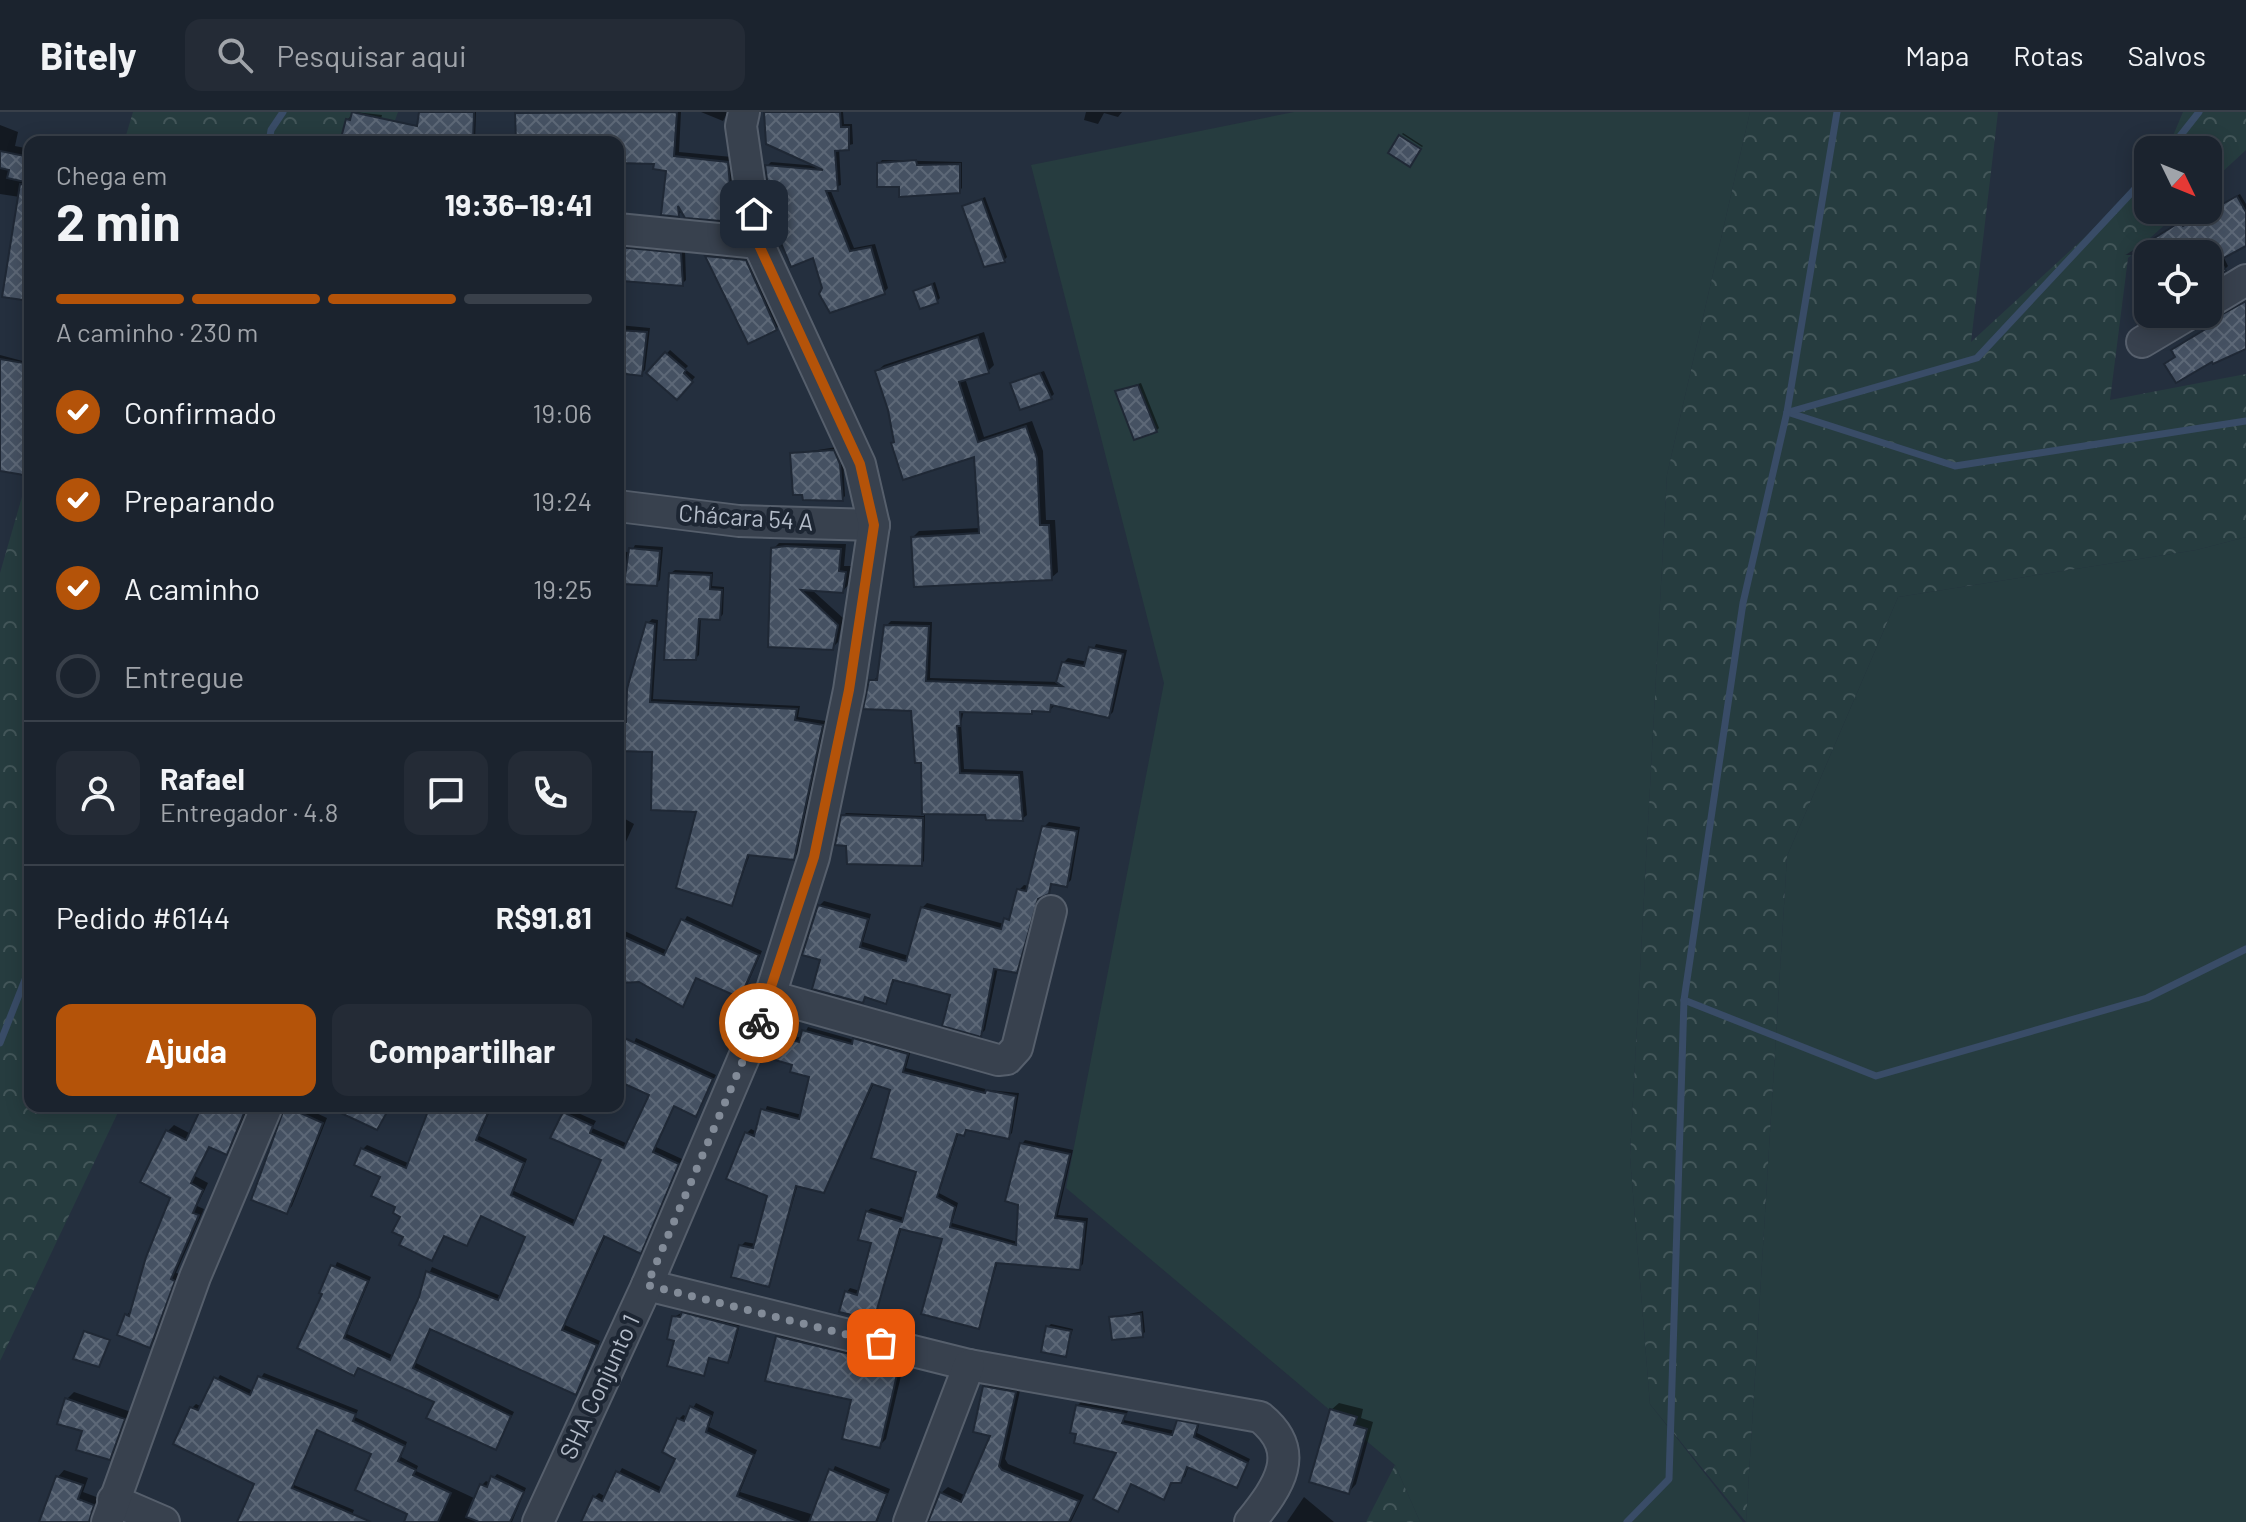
<!DOCTYPE html>
<html lang="pt">
<meta charset="utf-8">
<style>
:root{--surface:#1b232e;--page:#242b36;--text:#f1f3f6;--muted:#a0a4aa;--line:#39404a;--accent:#b45309}
body{margin:0;font-family:Barlow,sans-serif;background:var(--page);color:var(--text);height:100vh;display:flex;flex-direction:column;font-size:30px;white-space:nowrap}
*{box-sizing:border-box;margin:0}
p{font-size:26px;color:var(--muted)}
.icon{flex:none;width:44px;height:44px;fill:none;stroke:currentColor;stroke-width:2;stroke-linecap:round;stroke-linejoin:round}
.map{position:relative;flex:1;overflow:hidden}
.side{position:absolute;left:24px;top:24px;width:600px;height:976px;display:flex;flex-direction:column;background:var(--surface);border-radius:16px;box-shadow:0 4px 20px #0003,0 0 0 2px var(--line)}
.side>*{flex:none}
.needle{width:52px;rotate:133deg}
.tools{position:absolute;left:2134px;top:24px;display:grid;gap:16px}
.tools a{display:grid;place-items:center;width:88px;height:88px;border-radius:16px;background:var(--surface);box-shadow:0 4px 20px #0003,0 0 0 2px var(--line);font-size:40px}
.pin{position:absolute;display:grid;place-items:center;width:68px;height:68px;color:#fff;margin:-34px;border-radius:16px;box-shadow:0 4px 12px #0006}
.courier{position:absolute;display:grid;place-items:center;width:80px;height:80px;margin:-40px;border:6px solid #b45309;border-radius:50%;background:#fff;color:#222;box-shadow:0 2px 10px #0007}
.headline em{font-style:normal;font-weight:700}
.headline div{display:flex;flex-direction:column-reverse}
.headline{display:flex;align-items:center;justify-content:space-between;height:136px;padding:0 32px}
h1{font-size:52px;font-weight:700;line-height:60px}
.bar{display:grid;grid-template-columns:repeat(4,1fr);gap:12px 8px;align-content:center;height:96px;padding:0 32px}
.bar i{height:10px;border-radius:6px;background:var(--line)}
.bar .current{background:var(--accent)}
.bar p{grid-column:span 4}
.line{display:flex;align-items:center;gap:20px;padding:0 32px;border-top:2px solid var(--line)}
.line div{flex:1}
.round{display:grid;place-items:center;flex:none;width:84px;height:84px;border-radius:16px;background:var(--page)}
ol{padding:0 32px;list-style:none}
li{display:flex;align-items:center;gap:24px;height:88px}
li p{margin-inline-start:auto}
li .icon{padding:8px;border-radius:50%;background:var(--accent);color:#fff;stroke-width:4}
li:last-child{color:var(--muted)}
li i{width:44px;height:44px;border:4px solid var(--line);border-radius:50%}
.cta{display:flex;gap:16px;margin-top:auto;padding:16px 32px}
.cta a{flex:1;height:92px;border-radius:16px;background:var(--accent);color:#fff;font-size:32px;font-weight:700;line-height:92px;text-align:center}
.cta a+a{background:var(--page);color:var(--text)}
header{display:flex;align-items:center;gap:48px;box-sizing:border-box;height:112px;padding:0 40px;background:var(--surface);border-bottom:2px solid var(--line)}
header strong{font-size:38px}
nav{display:flex;gap:44px;margin-inline-start:auto;font-size:28px}
.search{width:560px;height:72px;background:var(--page);display:flex;align-items:center;gap:20px;box-sizing:border-box;padding:0 28px;border-radius:16px;color:var(--muted);font-size:30px}
.map>svg:first-child{display:block}
.grass{fill:#263c3f}
.forest{fill:url(#forest-crowns)}
.shadow{fill:#0007}
.lines{fill:none;stroke-linecap:round;stroke-linejoin:round}
.stream{stroke:#394c67;stroke-width:7}
.building{fill:url(#building-cross-hatch);stroke:#1f2835;stroke-width:2}
.street-casing{stroke:#565f6c;stroke-width:34}
.street{stroke:#38414e;stroke-width:30}
.done{stroke:#828b98;stroke-width:8;stroke-dasharray:0 14.4}
.route{stroke:#b45309;stroke-width:10}
.labels{text-anchor:middle;stroke-width:8;stroke-linejoin:round;paint-order:stroke}
.street-label{font-size:24px;fill:#b4bcc9;stroke:#1d2633}
</style>
<header>
<strong>Bitely</strong>
<div class="search"><svg class="icon" aria-label="search" viewBox="0 0 24 24"><circle cx="10" cy="10" r="6"/><path d="M15 15l6 6"/></svg>Pesquisar aqui</div>
<nav><a>Mapa</a><a>Rotas</a><a>Salvos</a></nav>
</header>
<div class="map">
<svg width="2246" height="1410" viewBox="0 0 2246 1410">
<defs>
<pattern id="forest-crowns" width="20" height="18" patternUnits="userSpaceOnUse" patternTransform="scale(2)"><rect width="20" height="18" fill="#263c3f"/><path d="M2 6a3 3 0 1 1 6 0M12 15a3 3 0 1 1 6 0" fill="none" stroke="#435659"/></pattern>
<pattern id="building-cross-hatch" width="8" height="8" patternUnits="userSpaceOnUse" patternTransform="scale(2)"><rect width="8" height="8" fill="#455162"/><path d="M0 0l8 8M0 8l8-8" fill="none" stroke="#5d6877"/></pattern>
</defs>
<rect width="100%" height="100%" fill="#242f3e"/>
<!-- grass -->
<g class="grass">
<path d="M1294 0H1750L1667 363 1630 1044 1650 1292 1743 1410H1420L1395 1353 1066 1076 1164 571 1031 53Z"/>
<path d="M2246 425V1410H1746L1787 744 1898 485 2196 438Z"/>
</g>
<!-- forest -->
<g class="forest">
<path d="M133 0H398L387 30H124Z"/>
<path d="M1750 0H1998L1971 230 2148 67V98H2181L2128 146 2110 288 2246 262V425L2196 438 1898 485 1787 744 1746 1410 1650 1292 1630 1044 1667 363Z"/>
<path d="M2183 0H2246V38L2208 73V38H2167Z"/>
<path d="M30 357V994H121L0 1249V461Z"/>
<path d="M1395 1353 1420 1410H1366Z"/>
</g>
<!-- shadow -->
<g class="shadow">
<path d="M355 0 382 3 375 30H341L347 8Z"/>
<path d="M420 0H476L475 30H413Z"/>
<path d="M519 0H579V30H518Z"/>
<path d="M592 0H681L679 40 732 45 738 103 733 108 683 98 678 103 668 57 656 50 618 49V30H579Z"/>
<path d="M701 0H728L723 9Z"/>
<path d="M765 0H843L844 12H852L853 32 839 36 841 73 830 77 854 136 875 132 888 176 884 180 824 176 814 143 767 54 771 50 818 54Z"/>
<path d="M1086 0H1122L1118 5 1104 1 1098 12 1084 8Z"/>
<path d="M0 13 18 20 15 34 30 37V187L20 85 0 82Z"/>
<path d="M1403 21 1423 34 1422 35 1402 22Z"/>
<path d="M882 48 962 50V76L959 79 879 52Z"/>
<path d="M2240 82 2246 92V132L2223 144 2228 154 2225 157 2208 168V142H2153L2151 129 2184 108 2187 112Z"/>
<path d="M985 85 1007 145 1004 148 964 95Z"/>
<path d="M618 130 685 138 686 168 682 172 618 168Z"/>
<path d="M710 141 749 145 780 212 777 216 749 229 707 144Z"/>
<path d="M2148 161V193L2134 171Z"/>
<path d="M935 170 940 186 937 189 915 179Z"/>
<path d="M618 213 650 216 645 258 641 262 618 259Z"/>
<path d="M984 220 994 253 988 259 965 266 984 325 1032 309 1043 339 1046 408H1055L1058 460 1051 466 913 425 919 419 980 416 976 343 896 329 877 259 884 253Z"/>
<path d="M670 238 688 254 685 257 695 265 677 285 649 261Z"/>
<path d="M0 243 30 251V362L0 357Z"/>
<path d="M1044 259 1054 282 1051 285 1012 271Z"/>
<path d="M1141 271 1159 316 1156 319 1118 279Z"/>
<path d="M837 335 843 348 845 384 842 387 792 342Z"/>
<path d="M779 431 846 432 844 454H851L849 472 843 479 811 477 843 506 838 530 832 536 773 437Z"/>
<path d="M635 433 663 435 660 468 656 472 618 471V438L631 441Z"/>
<path d="M675 458 713 460 712 474 724 475 723 502 720 506 701 505 699 543 696 546 671 461Z"/>
<path d="M652 507 658 508 653 587 800 594 798 605 826 609 797 742 794 745 750 742 732 792 699 698 654 638 618 637V610L629 607 648 511Z"/>
<path d="M891 509 932 510 930 566 1059 570 1063 551 1068 546 1088 550 1096 532 1127 538 1113 600 1109 604 1056 592 1050 598H964L961 611 964 657 1023 659 1027 703 1022 707 987 701 925 700 924 749 921 752 843 704 846 701 924 704 923 649 913 597 871 569 880 564 886 514Z"/>
<path d="M618 703 634 712 618 747Z"/>
<path d="M1049 710 1080 715 1071 768 1066 773 1054 771 1041 783 1021 854 1016 859 998 855 985 918 981 922 952 882 895 867 885 889 868 884 863 889 822 846 819 794 824 789 871 802 863 830 909 844 922 796 927 791 1004 812 1012 803 1019 778 1024 773 1029 774 1044 715Z"/>
<path d="M687 804 762 839 744 880 740 884 697 864 682 893 639 868H623L618 879V816L668 839Z"/>
<path d="M808 915 854 928 859 924 911 938 906 956 989 978 1019 981 1012 1021 1008 1025 967 1018 959 1020 939 1081 958 1091 952 1111 1018 1130 1022 1032 1025 1028 1073 1038 1058 1103 1088 1106 1083 1152 1079 1156 998 1149 978 1215 944 1126 902 1115 874 1206 847 1180 850 1176 860 1179 873 1129 867 1100 871 1096 905 1106 918 1058 892 977 874 971 827 1075 823 1079 798 1072 769 1173 741 1134 745 1130 756 1132 769 1083 747 1021 751 1017 757 1020 767 994 802 1003 812 964 794 951 783 926 787 922 802 926Z"/>
<path d="M636 926 716 963 695 1002 675 993 656 1035 682 1047 644 1135 640 1140 606 1123 565 1213 600 1229 580 1277 576 1281 432 1215 416 1251 514 1300 496 1335 436 1289 359 1254 354 1261 325 1181 337 1150 371 1165 347 1222 394 1244 432 1155 501 1184 528 1124 482 1103 467 1132 446 1122 432 1147 405 1124 398 1094 363 1037 367 1033 410 1052 432 995 429 994H492L479 1024 527 1047 514 1079 577 1109 604 1047 565 1001 569 997 596 1009 592 1016 628 1032 651 982 618 967Z"/>
<path d="M205 994H250L233 1034 226 1041 211 1033 195 1064 208 1071 197 1094 204 1097 176 1161 180 1162 156 1227 150 1233 127 1203 132 1197 173 1085 168 1019 174 1013 191 1022Z"/>
<path d="M301 994 327 1006 292 1094 287 1100 286 995Z"/>
<path d="M351 994H380L388 998 380 1013Z"/>
<path d="M687 1198 740 1212 731 1246 727 1249 710 1244 703 1262 676 1227 674 1205Z"/>
<path d="M1143 1199 1145 1220 1142 1223 1111 1206Z"/>
<path d="M1051 1212 1073 1217 1065 1243 1048 1215Z"/>
<path d="M785 1217 905 1247 886 1327 879 1334 854 1287 778 1225Z"/>
<path d="M264 1261 358 1298 355 1305 407 1330 401 1345 418 1354 416 1359 476 1387 482 1373 486 1369 490 1371 497 1362 526 1376 512 1410H413L373 1341 318 1316 294 1373 354 1398 349 1410H239L257 1371 192 1296 196 1292 202 1295 220 1263 253 1279Z"/>
<path d="M992 1269 1021 1274 1005 1347 1008 1352 1084 1383 1071 1410H930L941 1381 948 1375 966 1384 992 1323 985 1275Z"/>
<path d="M74 1280 131 1300 117 1338 109 1346 66 1288Z"/>
<path d="M1081 1290 1128 1299 1124 1308 1176 1319 1183 1306 1200 1309 1197 1321 1250 1347 1237 1373 1189 1353 1185 1365 1173 1369 1163 1386 1132 1371 1121 1393 1119 1339 1077 1294Z"/>
<path d="M696 1291 714 1300 709 1315 757 1338 740 1380 814 1403 835 1354 890 1377 877 1410H583L595 1385 599 1381 606 1385 622 1356 663 1376 678 1346 679 1307 683 1303 688 1305Z"/>
<path d="M1339 1291 1363 1297 1361 1306 1373 1310 1356 1372 1349 1380 1331 1298Z"/>
<path d="M64 1358 88 1366 83 1380 99 1386 92 1410H42L58 1365Z"/>
<path d="M1304 1385 1334 1410H1287Z"/>
</g>
<g class="lines">
<!-- stream -->
<g class="stream">
<path d="M269 30 271 18 283 0"/>
<path d="M2169 38 2199 0"/>
<path d="M1787 300 1955 354 2246 309"/>
<path d="M1789 300 1977 246 2148 63"/>
<path d="M1684 888 1876 964 2147 886 2246 837"/>
<path d="M0 931 30 855"/>
<path d="M1627 1410 1669 1367 1684 888 1743 491 1787 300 1837 0"/>
</g>
</g>
<!-- building -->
<g class="building">
<path d="M352 0 417 14 419 0H474L473 30H340L346 7 350 8Z"/>
<path d="M677 0 674 44 728 50 733 110 685 106 678 94 679 105 661 103 666 59 653 57 654 52 618 51V30H516L515 1Z"/>
<path d="M764 0H840L841 15H849V38L835 39 838 79H826L850 139 871 135 885 182 830 201 819 182 822 176 813 146 791 155 773 112 765 53 823 58 766 32Z"/>
<path d="M1399 23 1421 37 1410 55 1388 41Z"/>
<path d="M0 39 30 45V71L7 66 9 58 0 56Z"/>
<path d="M916 48 917 53 960 52V81L899 85V75H877V51Z"/>
<path d="M20 72 30 73V189L2 185Z"/>
<path d="M2237 84 2246 100V134L2220 148 2226 159 2208 170V142H2129L2180 110 2183 114Z"/>
<path d="M982 87 1005 150 984 155 962 94Z"/>
<path d="M618 135 681 141 683 174 622 169 618 166Z"/>
<path d="M705 144 746 148 777 218 748 232Z"/>
<path d="M932 172 938 191 920 197 913 179Z"/>
<path d="M2246 189V237L2213 252 2212 250 2176 271 2164 252 2175 245 2171 238 2212 213 2210 209Z"/>
<path d="M618 218 647 220 642 264 618 261Z"/>
<path d="M978 225 989 261 959 270 978 330 1026 314 1037 346 1040 413H1049L1052 468 914 475 911 425 979 421 974 345 903 368 891 331 894 330 888 298 875 259Z"/>
<path d="M665 240 686 258 684 261 693 270 677 288 646 261Z"/>
<path d="M0 247 30 252V364L0 359Z"/>
<path d="M1040 261 1052 287 1020 298 1010 271Z"/>
<path d="M1138 273 1157 320 1134 328 1115 279Z"/>
<path d="M834 338 840 352 843 389 803 388 802 383H793L790 341Z"/>
<path d="M786 434 841 437 839 459 846 460 843 481 801 478 838 513 833 538 768 535 771 436Z"/>
<path d="M629 436 660 439 657 474 624 472Z"/>
<path d="M669 461 711 463 710 477 722 478 720 508 699 507 696 548H664Z"/>
<path d="M646 510 655 512 650 590 797 597 795 608 823 613 794 748 748 743 732 794 676 776 696 700 651 698 652 640 618 639V610H626L627 577Z"/>
<path d="M884 513 929 514 926 569 1062 574 1056 570 1062 550 1084 554 1089 535 1123 542 1109 606 1051 593 1050 600 1032 599V602L960 600 961 614H957L960 661 1019 663 1023 709 986 708 985 703 922 702 921 651H915L911 599 863 597 869 568H877Z"/>
<path d="M841 703 923 706 922 754 847 752 846 734 835 733Z"/>
<path d="M1042 714 1077 719 1067 775 1051 772 1049 782 1038 787 1017 861 994 857 981 925 942 914 950 883 913 873 893 868 886 892 865 885 863 891 812 877 820 848 802 843 818 793 868 807 860 835 906 849 921 795 1001 817 1004 806 1009 808 1017 777 1026 779Z"/>
<path d="M681 807 759 843 740 886 696 866 683 895 639 870 618 871V822L664 843Z"/>
<path d="M802 918 852 932 853 926 908 942 903 960 985 981 986 978 1016 984 1009 1027 966 1018 964 1024 957 1022 937 1085 955 1095 950 1115 1016 1133 1018 1093 1005 1089 1020 1031 1070 1042 1055 1106 1085 1110 1080 1158 996 1151 979 1217 921 1202 942 1127 900 1117 874 1208 839 1200 845 1179 857 1183 871 1131 858 1128 866 1099 902 1110 916 1060 871 1046 890 978 872 972 824 1081 796 1074 769 1175 731 1165 739 1133 753 1136 767 1084 726 1067 745 1020 754 1024 761 997 799 1007 809 965 790 960 792 953 775 948 782 925 799 930Z"/>
<path d="M618 923 713 967 696 1005 674 994 653 1040 679 1052 641 1142 604 1124 562 1218 597 1233 576 1283 430 1217 413 1256 511 1304 496 1338 426 1306 434 1290 358 1256 354 1264 297 1236 322 1182 319 1181 331 1153 368 1169 344 1226 390 1248 419 1185 426 1159 498 1188 525 1125 481 1104 467 1134 444 1124 432 1149 399 1133 403 1125 392 1120 400 1105 393 1101 395 1095 371 1084 380 1065 354 1053 361 1036 406 1056 430 994H491L476 1028 524 1051 511 1083 573 1113 601 1048 550 1026 563 1000 593 1014 590 1021 624 1036 649 983 618 969Z"/>
<path d="M202 994H247L227 1043 209 1035 191 1071 203 1078 193 1101 199 1103 171 1167 175 1169 150 1236 117 1223 125 1202 129 1204 146 1145 170 1086 140 1070 166 1018 186 1028Z"/>
<path d="M285 994 323 1011 287 1102 251 1088Z"/>
<path d="M326 994H372L386 1002 377 1018Z"/>
<path d="M682 1200 738 1215 728 1251 709 1246 704 1264 667 1254 674 1229 667 1227 672 1204 680 1205Z"/>
<path d="M1141 1202 1143 1225 1112 1228 1109 1205Z"/>
<path d="M1046 1214 1071 1219 1066 1245 1041 1240Z"/>
<path d="M84 1219 110 1228 99 1255 73 1247Z"/>
<path d="M776 1224 899 1254 880 1336 842 1327 851 1288 765 1269Z"/>
<path d="M258 1264 356 1302 353 1309 405 1334 398 1349 416 1358 413 1363 451 1381 438 1410H404L407 1402 355 1378 371 1342 317 1318 292 1376 371 1410H237L254 1372 173 1332 190 1295 198 1298 214 1265 250 1283Z"/>
<path d="M983 1274 1016 1280 999 1354 1002 1358 1079 1389 1069 1410H928L940 1380 961 1390 990 1324 973 1320Z"/>
<path d="M65 1286 125 1307 110 1348 76 1338 82 1319 57 1312Z"/>
<path d="M1076 1293 1126 1302 1122 1311 1172 1323 1177 1308 1198 1312 1194 1325 1248 1351 1237 1376 1187 1355 1181 1371H1171L1164 1388 1131 1372 1118 1400 1093 1387 1116 1341 1074 1331 1076 1322 1070 1321Z"/>
<path d="M690 1294 711 1304 706 1320 754 1343 737 1384 800 1410H581L593 1384 602 1389 616 1359 659 1380 675 1347 662 1340 677 1306 684 1309Z"/>
<path d="M1330 1297 1357 1305 1354 1313 1367 1317 1349 1382 1309 1370Z"/>
<path d="M829 1357 887 1382 876 1410H809Z"/>
<path d="M56 1364 83 1373 78 1387 94 1393 89 1410H39Z"/>
<path d="M491 1364 524 1380 510 1410H479L466 1405 480 1372 487 1375Z"/>
</g>
<g class="lines">
<!-- street casing -->
<g class="street-casing">
<g id="street">
<path d="M618 117 758 131"/>
<path d="M2208 191 2246 168"/>
<path d="M2142 230 2189 202"/>
<path d="M618 394 739 409 874 413"/>
<path d="M770 884 998 948 1007 947 1017 936 1051 799"/>
<path d="M647 1173 969 1253 1260 1305C1303 1340 1279 1374 1250 1410"/>
<path d="M113 1388 164 1410"/>
<path d="M107 1410 195 1165 267 994"/>
<path d="M538 1410 647 1173 770 884 814 745 849 578 874 413 860 352 758 131 741 14 744 0"/>
<path d="M909 1410 969 1253"/>
</g>
</g>
<!-- street -->
<use href="#street" class="street"/>
</g>
<g class="lines">
<!-- done -->
<path class="done" d="M759 911 647 1173 881 1231"/>
<!-- route -->
<path class="route" d="M754 102 758 131 860 352 874 413 849 578 814 745 759 911"/>
</g>
<g class="labels">
<!-- street labels -->
<g class="street-label">
<text transform="translate(746 406) rotate(4)" y="8">Chácara 54 A</text>
<text transform="translate(600 1275) rotate(-65)" y="8">SHA Conjunto 1</text>
</g>
</g>
</svg>
<div class="tools">
<a><svg class="needle" viewBox="-14 -14 28 28"><path d="M0-13l5 13h-10z" fill="#e53935"/><path d="M0 13l5-13h-10z" fill="#a0a4aa"/></svg></a>
<a><svg class="icon" aria-label="locate" viewBox="0 0 24 24"><circle cx="12" cy="12" r="6"/><path d="M12 2v4M12 18v4M2 12h4M18 12h4"/></svg></a>
</div>
<div class="pin" style="left:881px;top:1231px;background:#ea580c"><svg class="icon" aria-label="bag" viewBox="0 0 24 24"><path d="M5 8h14l-1 12H6zM9 8a3 3 0 0 1 6 0"/></svg></div>
<div class="pin" style="left:754px;top:102px;background:#1f2937"><svg class="icon" aria-label="home" viewBox="0 0 24 24"><path d="M3 11l9-7 9 7M6 9v11h12V9"/></svg></div>
<div class="courier" style="left:759px;top:911px"><svg class="icon" aria-label="bike" viewBox="0 0 24 24"><circle cx="6" cy="16" r="4"/><circle cx="18" cy="16" r="4"/><path d="M6 16l4-8h5l3 8M10 8l3 8H6M13 5h3"/></svg></div>
<section class="side">
<div class="headline"><div><h1>2 min</h1><p>Chega em</p></div><em>19:36–19:41</em></div>
<div class="bar"><i class="current"></i><i class="current"></i><i class="current"></i><i></i><p>A caminho · 230 m</p></div>
<ol>
<li><svg class="icon" aria-label="check" viewBox="0 0 24 24"><path d="M5 12l5 5 9-10"/></svg>Confirmado<p>19:06</p></li>
<li><svg class="icon" aria-label="check" viewBox="0 0 24 24"><path d="M5 12l5 5 9-10"/></svg>Preparando<p>19:24</p></li>
<li><svg class="icon" aria-label="check" viewBox="0 0 24 24"><path d="M5 12l5 5 9-10"/></svg>A caminho<p>19:25</p></li>
<li><i></i>Entregue</li>
</ol>
<div class="line" style="height:144px"><a class="round"><svg class="icon" aria-label="person" viewBox="0 0 24 24"><circle cx="12" cy="8" r="4"/><path d="M4 21q1-7 8-7t8 7"/></svg></a><div><b>Rafael</b><p>Entregador · 4.8</p></div><a class="round"><svg class="icon" aria-label="chat" viewBox="0 0 24 24"><path d="M4 5h16v11H9l-5 4z"/></svg></a><a class="round"><svg class="icon" aria-label="phone" viewBox="0 0 24 24"><path d="M5 4h4l2 5-3 2q2 4 5 5l2-3 5 2v4C11 20 4 13 5 4z"/></svg></a></div>
<div class="line" style="height:104px"><div>Pedido #6144</div><b>R$91.81</b></div>
<div class="cta"><a>Ajuda</a><a>Compartilhar</a></div>
</section>
</div>
